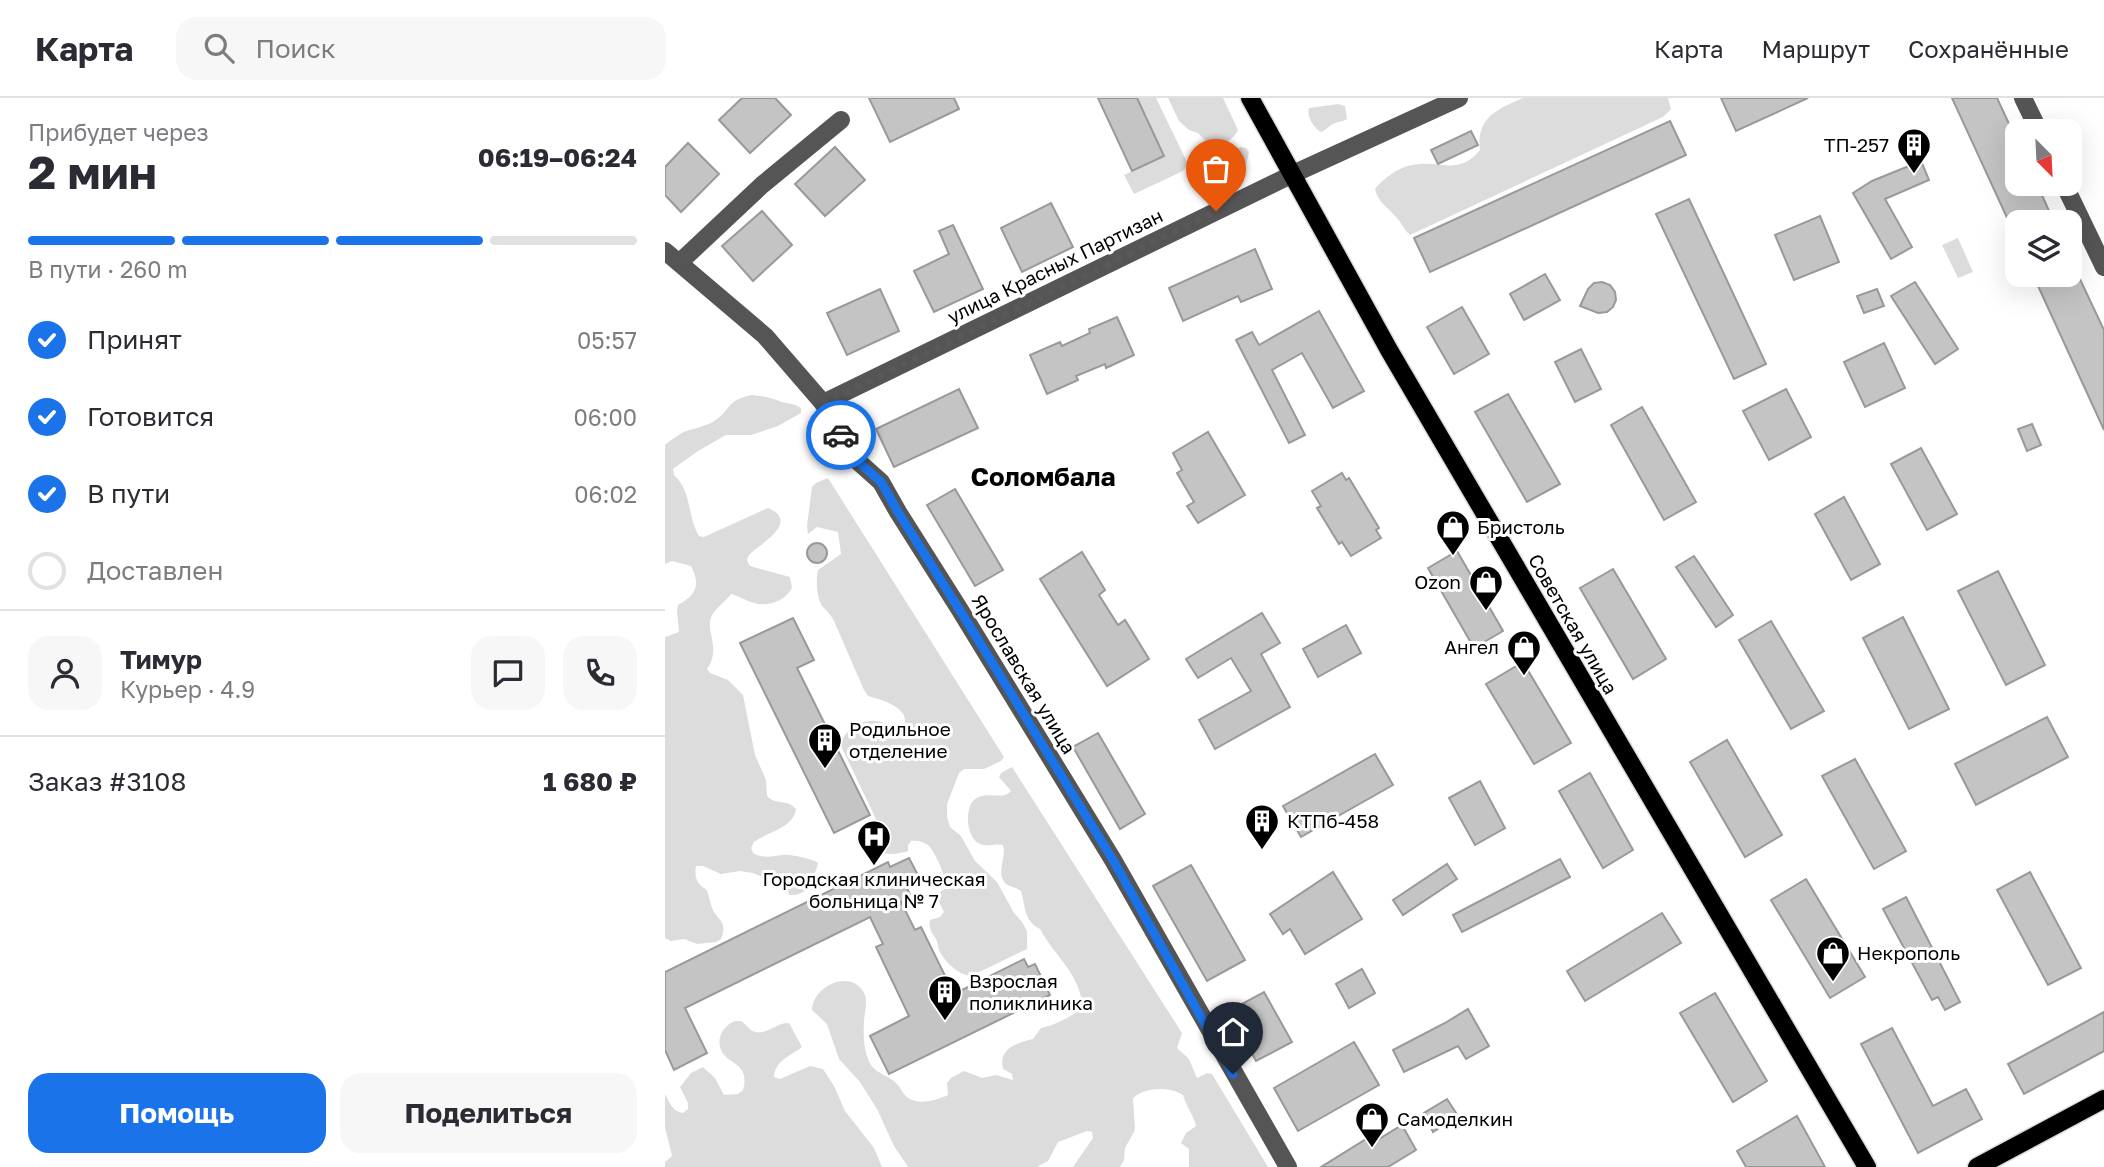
<!DOCTYPE html>
<html lang="ru">
<meta charset="utf-8">
<style>
:root{--surface:#fff;--page:#f7f7f7;--text:#2b2b33;--muted:#7c7c81;--line:#e1e1e2;--accent:#1a73e8}
body{margin:0;font-family:"Golos Text",sans-serif;background:var(--page);color:var(--text);height:100vh;display:flex;flex-direction:column;font-size:26px;white-space:nowrap}
*{box-sizing:border-box;margin:0}
p{font-size:23px;color:var(--muted)}
.icon{flex:none;width:38px;height:38px;fill:none;stroke:currentColor;stroke-width:2;stroke-linecap:round;stroke-linejoin:round}
.map{position:relative;flex:1;overflow:hidden}
.drawer{display:flex;flex-direction:column;background:var(--surface);width:665px}
.drawer>*{flex:none}
.needle{width:46px;rotate:156deg}
.tools{position:absolute;left:1340px;top:21px;display:grid;gap:14px}
.tools a{display:grid;place-items:center;width:77px;height:77px;border-radius:14px;background:var(--surface);box-shadow:0 7px 28px #0002;font-size:35px}
.pin{position:absolute;display:grid;place-items:center;width:60px;height:60px;color:#fff;margin:-72px -30px;border-radius:50% 50% 50% 0;rotate:-45deg;box-shadow:0 0 7px #0007}
.pin .icon{rotate:45deg}
.courier{position:absolute;display:grid;place-items:center;width:70px;height:70px;margin:-35px;border:5px solid #1a73e8;border-radius:50%;background:#fff;color:#222;box-shadow:0 2px 9px #0007}
.headline em{font-style:normal;font-weight:700}
.headline div{display:flex;flex-direction:column-reverse}
.headline{display:flex;align-items:center;justify-content:space-between;height:119px;padding:0 28px}
h1{font-size:46px;font-weight:700;line-height:52px}
.bar{display:grid;grid-template-columns:repeat(4,1fr);gap:10px 7px;align-content:center;height:84px;padding:0 28px}
.bar i{height:9px;border-radius:5px;background:var(--line)}
.bar .current{background:var(--accent)}
.bar p{grid-column:span 4}
.line{display:flex;align-items:center;gap:18px;padding:0 28px;border-top:2px solid var(--line)}
.line div{flex:1}
.round{display:grid;place-items:center;flex:none;width:74px;height:74px;border-radius:21px;background:var(--page)}
ol{padding:0 28px;list-style:none}
li{display:flex;align-items:center;gap:21px;height:77px}
li p{margin-inline-start:auto}
li .icon{padding:7px;border-radius:50%;background:var(--accent);color:#fff;stroke-width:4}
li:last-child{color:var(--muted)}
li i{width:38px;height:38px;border:4px solid var(--line);border-radius:50%}
.primary-button{display:flex;gap:14px;margin-top:auto;padding:14px 28px}
.primary-button a{flex:1;height:80px;border-radius:21px;background:var(--accent);color:#fff;font-size:28px;font-weight:700;line-height:80px;text-align:center}
.primary-button a+a{background:var(--page);color:var(--text)}
header{display:flex;align-items:center;gap:42px;box-sizing:border-box;height:98px;padding:0 35px;background:var(--surface);border-bottom:2px solid var(--line)}
header strong{font-size:33px}
nav{display:flex;gap:38px;margin-inline-start:auto;font-size:24px}
.search{width:490px;height:63px;background:var(--page);display:flex;align-items:center;gap:18px;box-sizing:border-box;padding:0 24px;border-radius:21px;color:var(--muted);font-size:26px}
main{display:flex;flex:1;min-height:0}
.map>svg:first-child{display:block}
.green{fill:#dcdcdc}
.building{fill:#c4c4c4;stroke:#999;stroke-width:2}
.lines{fill:none;stroke-linecap:round;stroke-linejoin:round}
.major-casing{stroke:#dbdbdb;stroke-width:21}
.minor{stroke:#555;stroke-width:18}
.major{stroke:#000;stroke-width:18}
.done{stroke:#595959;stroke-width:7;stroke-dasharray:0 12.6}
.route{stroke:#1a73e8;stroke-width:9}
.labels{text-anchor:middle;stroke-width:6;stroke-linejoin:round;paint-order:stroke}
.poi-label{font-size:19px;fill:#000;stroke:#fff;text-anchor:start}
.street-label{font-size:19px;fill:#000;stroke:#fff}
.district-label{font-size:26px;font-weight:bold;fill:#000;stroke:#fff}
</style>
<header>
<strong>Карта</strong>
<div class="search"><svg class="icon" aria-label="search" viewBox="0 0 24 24"><circle cx="10" cy="10" r="6"/><path d="M15 15l6 6"/></svg>Поиск</div>
<nav><a>Карта</a><a>Маршрут</a><a>Сохранённые</a></nav>
</header>
<main>
<section class="drawer">
<div class="headline"><div><h1>2 мин</h1><p>Прибудет через</p></div><em>06:19–06:24</em></div>
<div class="bar"><i class="current"></i><i class="current"></i><i class="current"></i><i></i><p>В пути · 260 m</p></div>
<ol>
<li><svg class="icon" aria-label="check" viewBox="0 0 24 24"><path d="M5 12l5 5 9-10"/></svg>Принят<p>05:57</p></li>
<li><svg class="icon" aria-label="check" viewBox="0 0 24 24"><path d="M5 12l5 5 9-10"/></svg>Готовится<p>06:00</p></li>
<li><svg class="icon" aria-label="check" viewBox="0 0 24 24"><path d="M5 12l5 5 9-10"/></svg>В пути<p>06:02</p></li>
<li><i></i>Доставлен</li>
</ol>
<div class="line" style="height:126px"><a class="round"><svg class="icon" aria-label="person" viewBox="0 0 24 24"><circle cx="12" cy="8" r="4"/><path d="M4 21q1-7 8-7t8 7"/></svg></a><div><b>Тимур</b><p>Курьер · 4.9</p></div><a class="round"><svg class="icon" aria-label="chat" viewBox="0 0 24 24"><path d="M4 5h16v11H9l-5 4z"/></svg></a><a class="round"><svg class="icon" aria-label="phone" viewBox="0 0 24 24"><path d="M5 4h4l2 5-3 2q2 4 5 5l2-3 5 2v4C11 20 4 13 5 4z"/></svg></a></div>
<div class="line" style="height:91px"><div>Заказ #3108</div><b>1 680 ₽</b></div>
<div class="primary-button"><a>Помощь</a><a>Поделиться</a></div>
</section>
<div class="map">
<svg width="1439" height="1069" viewBox="0 0 1439 1069">
<rect width="100%" height="100%" fill="#fff"/>
<!-- green -->
<g class="green">
<path d="M472 0H491L523 66 518 73 469 96 459 77 499 58Z"/>
<path d="M503 0H558L573 32C568 43 556 48 544 46L533 35 524 32 514 23Z"/>
<path d="M858 0H1003L1006 11 998 19 745 137C738 131 737 125 731 119 722 108 713 105 710 91 718 81 734 69 747 67 776 61 792 79 815 52 811 20 832 11 858 0Z"/>
<path d="M673 6 680 8 682 21C677 24 675 23 670 25 664 27 662 32 656 34 649 30 641 18 644 10Z"/>
<path d="M576 49 581 50 584 54C582 70 567 100 548 98L544 93 542 76 559 56Z"/>
<path d="M1293 140 1308 174 1293 180 1277 147Z"/>
<path d="M86 297C98 298 103 299 114 303 122 306 129 305 136 310V315L113 328 86 337H61L33 353 8 371 9 377C27 393 22 418 34 438L39 439 103 410C136 424 95 446 85 456 81 461 82 462 84 467L88 469 125 479 127 490C120 503 103 509 89 505 81 503 74 498 66 496 61 503 51 510 47 517 39 532 57 550 42 571L45 575 63 582 78 597 90 657 101 682 102 698C110 707 123 701 131 711 129 730 102 734 89 744L86 750 88 755C98 761 107 758 118 757 124 756 148 761 153 765 152 776 143 780 143 792L131 797H124L121 783 112 779 100 780 88 775 75 773 56 776 38 768H31C29 778 32 787 41 791 45 798 45 808 49 814 56 824 62 826 56 841L51 844 32 846 19 841 6 843 0 840V539L14 534 12 513 13 507C31 497 36 487 26 468L7 463 0 466V347C7 341 15 335 24 332 32 330 39 328 46 325 67 313 59 303 86 297Z"/>
<path d="M163 380 339 659 336 663 319 671H299L294 675 282 706V719L285 729 296 738 310 763 332 784 349 815 357 824 362 833V851L306 878C294 877 281 865 275 854 273 851 273 847 272 843 268 835 263 832 265 822L275 819 279 814 273 802 272 796 281 790C282 781 270 753 263 747 258 744 253 742 246 743L243 747V753C232 757 211 759 205 745 203 740 202 734 199 728L211 721 175 646C183 627 202 617 222 626 228 629 230 632 237 632 250 611 218 602 203 598L199 592 169 523C166 517 163 514 158 509 151 500 151 482 153 472L176 456 173 434 152 429 143 436 142 428 147 389 151 385Z"/>
<path d="M347 669 517 935 512 950 524 961 532 980 542 975 547 976 603 1069H524V1051L516 1045 521 1035 531 1028C529 1018 521 1008 518 997 505 988 480 989 468 1000L470 1032 460 1050 459 1062 455 1069H408L428 1040 427 1034 422 1033 393 1044 383 1063 372 1069H243L229 1048 212 1011 195 984 174 961 162 926 147 912C148 889 183 871 198 893 204 902 199 915 199 925 198 939 199 955 206 967 212 976 225 978 232 986 236 990 237 995 242 999 253 1008 272 1002 283 997L282 985 286 980 299 973 317 980 331 977 348 982 347 976 338 971C333 950 352 945 368 941L376 930C387 928 410 918 417 909 417 878 388 856 375 831 358 822 361 809 356 793 351 789 345 789 341 786 330 776 342 759 338 747 331 745 322 749 315 746 301 740 299 710 310 701 322 692 338 703 346 693L334 679 336 675Z"/>
<path d="M70 923H76C81 926 85 933 90 934 102 937 112 924 124 925L137 949C126 958 110 962 109 979L115 981 145 968 158 971 169 988 180 1013 209 1050 217 1069H0V1064L7 1058 0 1029V996C5 1005 7 1013 18 1015L23 1011V1005L15 989 26 975 38 969 50 980 59 997 73 996 78 992C80 985 81 976 75 970 72 966 66 963 62 960 48 947 55 929 70 923Z"/>
</g>
<!-- building -->
<g class="building">
<path d="M77 0H110L126 17 85 55 54 22Z"/>
<path d="M204 0H289L294 11 225 44Z"/>
<path d="M433 0H472L499 58 467 73Z"/>
<path d="M1056 0H1143L1071 33Z"/>
<path d="M1287 0H1332L1353 45V86H1372L1389 124H1344Z"/>
<path d="M1005 23 1021 57 765 174 749 140Z"/>
<path d="M806 33 813 47 773 66 766 52Z"/>
<path d="M23 45 54 76 16 114 0 97V69Z"/>
<path d="M170 49 200 82 160 118 130 86Z"/>
<path d="M1256 63 1264 82 1220 101 1247 149 1226 161 1188 95 1207 83Z"/>
<path d="M1024 101 1101 266 1069 281 991 116Z"/>
<path d="M386 105 408 149 357 174 336 130Z"/>
<path d="M97 113 127 147 88 183 57 148Z"/>
<path d="M1155 118 1174 164 1129 182 1110 137Z"/>
<path d="M288 127 318 191 269 214 249 173 284 156 274 133Z"/>
<path d="M590 151 607 191 576 204 573 198 518 223 504 190Z"/>
<path d="M880 176 895 202 859 222 845 196Z"/>
<path d="M1368 177H1413L1439 232V332Z"/>
<path d="M937 184 945 187 950 194 951 202 948 209 942 214 933 215 915 208 923 191 929 185Z"/>
<path d="M1250 184 1293 251 1270 266 1226 198Z"/>
<path d="M215 191 234 233 182 257 162 215Z"/>
<path d="M1212 191 1219 208 1199 215 1192 198Z"/>
<path d="M797 209 824 256 789 276 762 229Z"/>
<path d="M654 213 699 293 668 310 637 255 607 272 640 337 624 345 571 242 587 234 594 247Z"/>
<path d="M452 219 469 257 441 270 440 266 411 278 413 282 382 296 365 257 395 244 397 248 425 235 424 231Z"/>
<path d="M1219 245 1240 290 1200 309 1179 264Z"/>
<path d="M916 251 936 291 910 304 890 264Z"/>
<path d="M294 291 313 330 229 369 211 331Z"/>
<path d="M1121 291 1146 339 1104 362 1078 313Z"/>
<path d="M843 296 895 386 862 404 810 314Z"/>
<path d="M977 309 1031 404 999 422 946 327Z"/>
<path d="M1367 326 1376 347 1362 353 1353 331Z"/>
<path d="M543 334 580 397 533 425 522 408 529 404 512 375 517 372 508 355Z"/>
<path d="M1256 350 1292 416 1262 432 1226 366Z"/>
<path d="M677 375 681 382 684 380 714 430 711 432 716 440 686 458 677 444 674 446 652 410 656 408 647 393Z"/>
<path d="M290 391 338 472 310 488 262 407Z"/>
<path d="M1179 399 1215 466 1186 482 1150 416Z"/>
<circle cx="152" cy="455" r="10"/>
<path d="M792 453 838 533 809 550 763 470Z"/>
<path d="M417 454 440 492 434 497 453 527 460 522 484 561 442 588 375 481Z"/>
<path d="M1029 458 1068 517 1051 529 1011 469Z"/>
<path d="M948 471 1001 561 968 581 915 490Z"/>
<path d="M1333 473 1380 567 1341 587 1293 493Z"/>
<path d="M597 515 615 545 596 556 625 609 550 651 534 622 586 593 566 560 533 580 521 561Z"/>
<path d="M1238 519 1284 611 1244 631 1198 540Z"/>
<path d="M128 520 149 562 132 570 205 717 169 735 75 545Z"/>
<path d="M1106 523 1159 613 1126 631 1074 542Z"/>
<path d="M681 527 696 555 653 579 638 551Z"/>
<path d="M858 564 906 645 869 666 821 586Z"/>
<path d="M1382 619 1403 659 1311 707 1290 666Z"/>
<path d="M433 635 480 716 455 731 408 649Z"/>
<path d="M1062 642 1117 737 1080 759 1025 664Z"/>
<path d="M710 656 728 687 636 739 618 708Z"/>
<path d="M1190 661 1241 753 1209 771 1157 678Z"/>
<path d="M925 675 968 752 938 770 894 693Z"/>
<path d="M815 683 840 730 810 747 784 700Z"/>
<path d="M244 760 254 779 240 786 246 799 236 804 250 832 256 829 289 896 359 861 363 869 370 866 385 897 224 976 205 938 244 918 211 849 218 846 205 819 20 910 42 955 9 972 0 952V874L223 764 225 769Z"/>
<path d="M895 761 905 779 797 834 788 817Z"/>
<path d="M782 766 792 781 738 817 728 802Z"/>
<path d="M526 767 580 862 542 883 488 788Z"/>
<path d="M668 774 697 821 640 856 625 831 618 836 605 816Z"/>
<path d="M1365 774 1416 870 1383 887 1332 792Z"/>
<path d="M1141 781 1200 879 1165 900 1106 802Z"/>
<path d="M1241 799 1295 904 1280 912 1273 899 1267 902 1218 811Z"/>
<path d="M997 815 1016 845 920 903 902 873Z"/>
<path d="M697 871 710 895 684 910 671 886Z"/>
<path d="M599 894 627 944 591 963 564 913Z"/>
<path d="M1050 895 1102 983 1068 1004 1015 915Z"/>
<path d="M803 911 824 948 801 961 793 948 739 974 728 952 780 925Z"/>
<path d="M1439 914V953L1359 996 1343 966Z"/>
<path d="M1227 930 1268 1008 1301 991 1317 1021 1253 1055 1196 946Z"/>
<path d="M689 944 714 987 633 1033 609 990Z"/>
<path d="M782 1001 793 1018 768 1034 759 1015Z"/>
<path d="M1132 1018 1160 1069H1081L1072 1053Z"/>
<path d="M737 1027 751 1052 723 1069H656L706 1038 709 1044Z"/>
</g>
<g class="lines">
<!-- major casing -->
<g class="major-casing">
<g id="major">
<path d="M585 0 724 252 1202 1069"/>
<path d="M1312 1069 1439 1001"/>
</g>
</g>
<!-- minor -->
<g class="minor">
<path d="M1358 0 1374 33"/>
<path d="M1399 86 1439 169"/>
<path d="M0 153 100 238 158 305 188 359 216 384 233 414 295 512 448 762 623 1069"/>
<path d="M15 164 97 87 176 22"/>
<path d="M158 305 628 76 794 0"/>
</g>
<!-- major -->
<use href="#major" class="major"/>
</g>
<g class="lines">
<!-- done -->
<path class="done" d="M176 337 158 306 551 113"/>
<!-- route -->
<path class="route" d="M176 337 188 359 216 384 233 414 309 535 448 762 568 976"/>
</g>
<!-- icons -->
<defs>
<g id="building-pin" transform="scale(1.75)"><path d="M0 17L-7.5 6A9.5 9.5 0 1 1 7.5 6Z" fill="#000" stroke="#fff"/><path d="M-4-6H4V6H1V3H-1V6H-4ZM-2.5-4.3h1.7v1.8h-1.7ZM.8-4.3h1.7v1.8H.8ZM-2.5-1h1.7V.8h-1.7ZM.8-1h1.7V.8H.8Z" fill="#fff"/></g>
<g id="shop-pin" transform="scale(1.75)"><path d="M0 17L-7.5 6A9.5 9.5 0 1 1 7.5 6Z" fill="#000" stroke="#fff"/><path d="M-5-2.5h2.3a2.7 3.5 0 0 1 5.4 0H5L5.5 6h-11ZM-1.5-2.5h3a1.5 2.3 0 0 0-3 0Z" fill="#fff"/></g>
<g id="hospital-pin" transform="scale(1.75)"><path d="M0 17L-7.5 6A9.5 9.5 0 1 1 7.5 6Z" fill="#000" stroke="#fff"/><path d="M-5-5h3v3.5h4V-5h3V5h-3V1.5h-4V5h-3Z" fill="#fff"/></g>
</defs>
<g fill-rule="evenodd">
<use href="#building-pin" x="1249" y="47"/>
<use href="#shop-pin" x="788" y="429"/>
<use href="#shop-pin" x="821" y="484"/>
<use href="#shop-pin" x="859" y="549"/>
<use href="#building-pin" x="160" y="642"/>
<use href="#building-pin" x="597" y="723"/>
<use href="#hospital-pin" x="209" y="739"/>
<use href="#shop-pin" x="1168" y="855"/>
<use href="#building-pin" x="280" y="894"/>
<use href="#shop-pin" x="707" y="1021"/>
</g>
<g class="labels">
<!-- poi labels -->
<g class="poi-label">
<text x="1224" y="54" text-anchor="end">ТП-257</text>
<text x="812" y="436">Бристоль</text>
<text x="796" y="491" text-anchor="end">Ozon</text>
<text x="834" y="556" text-anchor="end">Ангел</text>
<text x="184" y="638">Родильное<tspan x="184" dy="22">отделение</tspan></text>
<text x="622" y="730">КТПб-458</text>
<text x="209" y="788" text-anchor="middle">Городская клиническая<tspan x="209" dy="22">больница № 7</tspan></text>
<text x="1192" y="862">Некрополь</text>
<text x="304" y="890">Взрослая<tspan x="304" dy="22">поликлиника</tspan></text>
<text x="732" y="1028">Самоделкин</text>
</g>
<!-- street labels -->
<g class="street-label">
<text transform="translate(390 168) rotate(-26)" y="7">улица Красных Партизан</text>
<text transform="translate(908 526) rotate(60)" y="7">Советская улица</text>
<text transform="translate(359 576) rotate(59)" y="7">Ярославская улица</text>
</g>
<!-- district labels -->
<g class="district-label">
<text x="378" y="388">Соломбала</text>
</g>
</g>
</svg>
<div class="tools">
<a><svg class="needle" viewBox="-14 -14 28 28"><path d="M0-13l5 13h-10z" fill="#e53935"/><path d="M0 13l5-13h-10z" fill="#7c7c81"/></svg></a>
<a><svg class="icon" aria-label="layers" viewBox="0 0 24 24"><path d="M12 4l9 5-9 5-9-5zM3 14l9 5 9-5"/></svg></a>
</div>
<div class="pin" style="left:551px;top:113px;background:#ea580c"><svg class="icon" aria-label="bag" viewBox="0 0 24 24"><path d="M5 8h14l-1 12H6zM9 8a3 3 0 0 1 6 0"/></svg></div>
<div class="pin" style="left:568px;top:976px;background:#1f2937"><svg class="icon" aria-label="home" viewBox="0 0 24 24"><path d="M3 11l9-7 9 7M6 9v11h12V9"/></svg></div>
<div class="courier" style="left:176px;top:337px"><svg class="icon" aria-label="car" viewBox="0 0 24 24"><path d="M5 17H2v-5l4-1 3-4h7l3 4 3 1v5h-3M9 17h6M6 11h13"/><circle cx="7" cy="17" r="2"/><circle cx="17" cy="17" r="2"/></svg></div>
</div>
</main>
